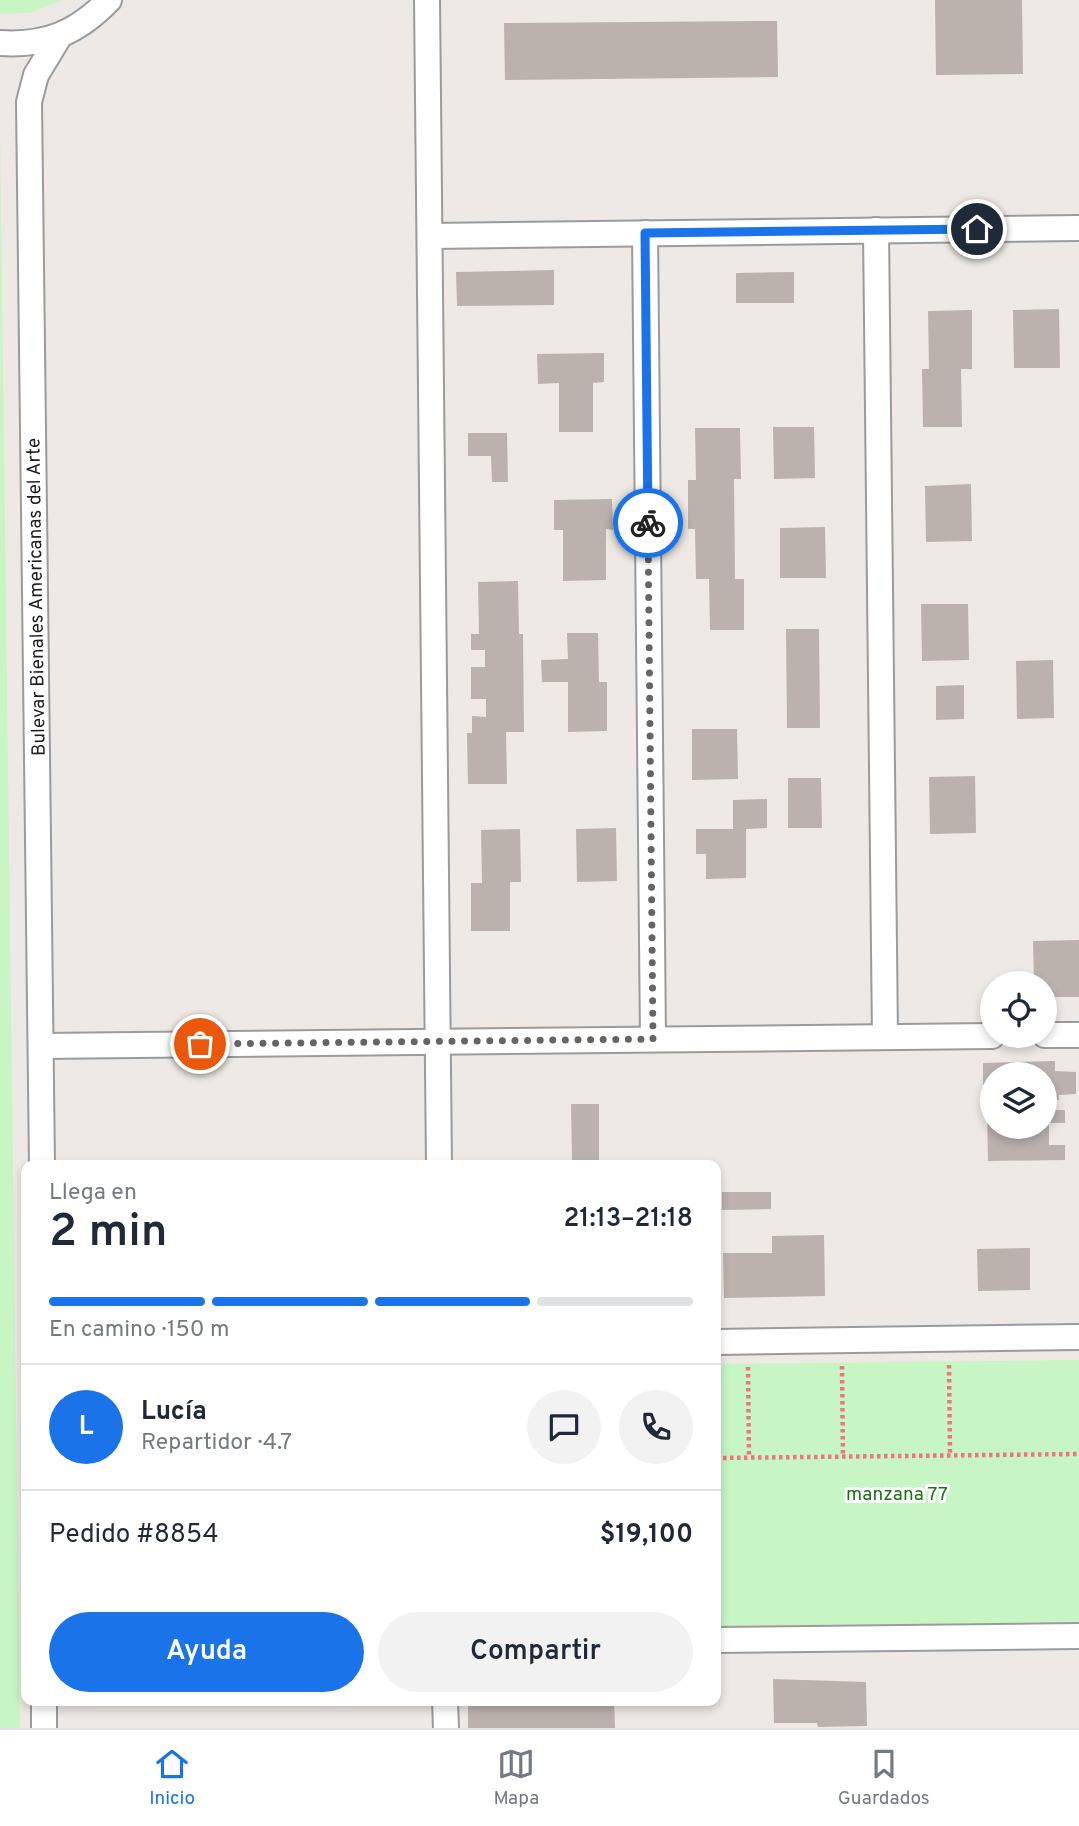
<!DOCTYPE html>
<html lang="es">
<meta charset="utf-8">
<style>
:root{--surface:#fff;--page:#f2f2f3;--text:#1f2937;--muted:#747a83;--line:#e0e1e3;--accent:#1a73e8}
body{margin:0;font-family:Overpass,sans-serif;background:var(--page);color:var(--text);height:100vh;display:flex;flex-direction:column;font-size:26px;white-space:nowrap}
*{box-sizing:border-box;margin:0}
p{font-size:23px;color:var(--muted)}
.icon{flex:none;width:38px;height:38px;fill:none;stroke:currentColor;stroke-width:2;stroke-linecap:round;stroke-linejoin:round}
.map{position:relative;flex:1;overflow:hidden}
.sheet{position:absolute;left:21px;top:1160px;width:700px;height:546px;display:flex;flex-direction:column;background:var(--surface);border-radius:14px;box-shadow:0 4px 10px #0003}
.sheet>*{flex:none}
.fabs{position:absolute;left:980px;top:971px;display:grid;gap:14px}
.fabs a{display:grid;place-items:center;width:77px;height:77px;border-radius:50%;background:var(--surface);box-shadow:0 4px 10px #0003;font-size:35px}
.pin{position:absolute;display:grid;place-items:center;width:60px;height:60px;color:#fff;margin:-30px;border:4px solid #fff;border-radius:50%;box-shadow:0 2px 7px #0007}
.courier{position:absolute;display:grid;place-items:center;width:70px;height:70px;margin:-35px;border:5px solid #1a73e8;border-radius:50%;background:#fff;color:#222;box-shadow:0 2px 9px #0007}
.overview em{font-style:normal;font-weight:600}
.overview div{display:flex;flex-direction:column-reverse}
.overview{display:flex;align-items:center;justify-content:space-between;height:119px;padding:0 28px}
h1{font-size:46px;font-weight:600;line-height:52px}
.bar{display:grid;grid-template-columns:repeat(4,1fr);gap:10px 7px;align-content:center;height:84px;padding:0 28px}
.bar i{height:9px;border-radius:5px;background:var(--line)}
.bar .current{background:var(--accent)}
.bar p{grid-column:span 4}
.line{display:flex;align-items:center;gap:18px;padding:0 28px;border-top:2px solid var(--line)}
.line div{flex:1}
.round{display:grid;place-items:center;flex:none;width:74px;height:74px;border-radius:37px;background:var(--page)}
.primary-button{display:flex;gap:14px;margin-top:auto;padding:14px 28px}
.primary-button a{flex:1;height:80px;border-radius:42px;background:var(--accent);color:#fff;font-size:28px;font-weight:600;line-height:80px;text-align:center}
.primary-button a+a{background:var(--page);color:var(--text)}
.tab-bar{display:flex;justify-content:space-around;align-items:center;height:98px;border-top:2px solid var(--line);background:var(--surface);font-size:19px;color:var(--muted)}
.tab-bar a{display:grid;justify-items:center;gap:4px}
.tab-bar .current{color:var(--accent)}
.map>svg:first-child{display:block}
.park{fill:#c7f5c4}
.building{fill:#bbb2ae}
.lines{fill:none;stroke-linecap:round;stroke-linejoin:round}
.street-casing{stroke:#9b9b9b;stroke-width:28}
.path{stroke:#ee7578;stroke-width:4.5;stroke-dasharray:3.5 3.5;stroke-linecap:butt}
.street{stroke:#fff;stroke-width:24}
.done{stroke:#676563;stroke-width:7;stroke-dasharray:0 12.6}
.route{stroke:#1a73e8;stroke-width:9}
.labels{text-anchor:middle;stroke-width:6;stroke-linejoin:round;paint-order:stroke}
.street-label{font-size:19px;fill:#1e1e1e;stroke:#fff}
.park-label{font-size:19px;fill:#197314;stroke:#fff}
</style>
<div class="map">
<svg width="1079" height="1728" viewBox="0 0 1079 1728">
<rect width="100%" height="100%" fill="#eee9e4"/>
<!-- park -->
<g class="park">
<path d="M0 0H63L29 13 0 14Z"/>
<path d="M0 131 20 1728H0Z"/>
<path d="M1079 1360V1622L716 1626V1364Z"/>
</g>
<!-- building -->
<g class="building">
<path d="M935 0H1022L1023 74 936 75Z"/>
<path d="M777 21 778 77 505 80 504 23Z"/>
<path d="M554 270V305L457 306 456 272Z"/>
<path d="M794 272V303H736V273Z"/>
<path d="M1059 309 1060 368H1014L1013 310Z"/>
<path d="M972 310V369H961L962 427H923L922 369H929L928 311Z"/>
<path d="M604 353V382L593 383V432H559V383L538 384 537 354Z"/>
<path d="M773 427H814L815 478 774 479Z"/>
<path d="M695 428H740L741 479H734L735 579H744V630H710L709 579H696L695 529H688V480H696Z"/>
<path d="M468 433H507L508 482H492L491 456H468Z"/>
<path d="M971 484 972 541 926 542 925 486Z"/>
<path d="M612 499 613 530 606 529V580L563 581V530H554V500Z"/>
<path d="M825 527 826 578H780V528Z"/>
<path d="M518 581 519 634H523L524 732H506L507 784H468L467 733H472V716L486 717V699H471V667H485V650H471V634H479L478 582Z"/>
<path d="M921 604H968L969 660 922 661Z"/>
<path d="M786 629H819L820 728H787Z"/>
<path d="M567 633H598L599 682H607V731L568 732V682H542L541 660 568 659Z"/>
<path d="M1053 660 1054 718 1017 719 1016 661Z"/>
<path d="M964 685V719L936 720V686Z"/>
<path d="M692 729H737L738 779 692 780Z"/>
<path d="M975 776 976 833 930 834 929 777Z"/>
<path d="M788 778H821L822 828H788Z"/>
<path d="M767 799V828L746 829V878L706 879V854H696V829H733V800Z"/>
<path d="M616 828 617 881 577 882 576 829Z"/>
<path d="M520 829 521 882H510V931H471V883H482L481 830Z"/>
<path d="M1079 940V997H1045V984H1034L1033 941Z"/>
<path d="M1055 1061V1071L1076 1072V1094L1059 1095V1100H1045V1074H992V1089H983V1063Z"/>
<path d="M571 1104H599V1160H572Z"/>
<path d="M1045 1110H1065V1123H1049V1145H1065V1160L988 1161 987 1111H992V1127H1045Z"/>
<path d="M722 1192H771V1209L722 1210Z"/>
<path d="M824 1235 825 1296 724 1298 723 1253H772V1236Z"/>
<path d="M1030 1248V1290L978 1291 977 1249Z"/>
<path d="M773 1679 866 1682 867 1726 818 1727 817 1723H774Z"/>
<path d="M468 1701H614L615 1728H468Z"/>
</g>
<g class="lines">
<!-- street casing -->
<g class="street-casing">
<g id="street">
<path d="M427 0 439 1166"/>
<path d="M0 43C46 46 77 33 109 0"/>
<path d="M876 230 885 1037"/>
<path d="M645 233 653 1039"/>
<path d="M430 236 1079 228"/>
<path d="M1045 1035H1079"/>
<path d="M41 1046 992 1036"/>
<path d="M42 1166 29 102 36 75 59 37"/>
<path d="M716 1342 1079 1337"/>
<path d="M716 1640 1079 1636"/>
<path d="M445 1701 446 1728"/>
<path d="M44 1728V1701"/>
</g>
</g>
<!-- path -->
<g class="path">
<path d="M949 1365 950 1455"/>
<path d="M842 1366 843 1457"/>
<path d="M748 1367 749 1458"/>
<path d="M716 1458 1079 1454"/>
</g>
<!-- street -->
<use href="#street" class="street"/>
</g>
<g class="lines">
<!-- done -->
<path class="done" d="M200 1044 653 1039 648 523"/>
<!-- route -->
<path class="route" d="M648 523 645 233 977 229"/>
</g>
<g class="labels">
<!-- street labels -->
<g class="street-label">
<text transform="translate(35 597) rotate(-91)" y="7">Bulevar Bienales Americanas del Arte</text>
</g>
<!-- park labels -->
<g class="park-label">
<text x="897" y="1500">manzana 77</text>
</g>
</g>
</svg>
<div class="fabs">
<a><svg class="icon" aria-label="locate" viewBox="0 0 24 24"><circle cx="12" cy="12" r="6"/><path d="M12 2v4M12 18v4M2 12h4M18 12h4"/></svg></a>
<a><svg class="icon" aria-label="layers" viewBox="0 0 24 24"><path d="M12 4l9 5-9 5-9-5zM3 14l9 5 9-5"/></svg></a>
</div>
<div class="pin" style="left:200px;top:1044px;background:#ea580c"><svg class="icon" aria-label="bag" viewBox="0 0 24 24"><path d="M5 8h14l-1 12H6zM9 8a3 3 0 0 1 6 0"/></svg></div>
<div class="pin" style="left:977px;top:229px;background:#1f2937"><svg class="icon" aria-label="home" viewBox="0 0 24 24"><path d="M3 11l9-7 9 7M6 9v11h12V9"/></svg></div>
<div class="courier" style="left:648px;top:523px"><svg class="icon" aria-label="bike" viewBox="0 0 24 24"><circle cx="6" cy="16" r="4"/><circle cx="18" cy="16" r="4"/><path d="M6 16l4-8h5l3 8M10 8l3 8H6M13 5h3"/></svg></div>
<section class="sheet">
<div class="overview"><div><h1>2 min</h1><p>Llega en</p></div><em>21:13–21:18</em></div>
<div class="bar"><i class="current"></i><i class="current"></i><i class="current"></i><i></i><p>En camino · 150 m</p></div>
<div class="line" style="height:126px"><b class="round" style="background:var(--accent);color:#fff">L</b><div><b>Lucía</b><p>Repartidor · 4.7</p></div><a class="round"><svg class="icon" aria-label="chat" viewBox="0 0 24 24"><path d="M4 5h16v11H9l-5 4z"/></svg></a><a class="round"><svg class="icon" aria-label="phone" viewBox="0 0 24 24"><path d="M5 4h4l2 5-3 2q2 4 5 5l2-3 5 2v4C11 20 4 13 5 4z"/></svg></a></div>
<div class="line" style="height:91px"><div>Pedido #8854</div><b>$19,100</b></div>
<div class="primary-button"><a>Ayuda</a><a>Compartir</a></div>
</section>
</div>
<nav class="tab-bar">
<a class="current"><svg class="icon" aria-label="home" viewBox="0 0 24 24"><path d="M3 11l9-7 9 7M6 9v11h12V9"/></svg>Inicio</a>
<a><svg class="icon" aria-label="map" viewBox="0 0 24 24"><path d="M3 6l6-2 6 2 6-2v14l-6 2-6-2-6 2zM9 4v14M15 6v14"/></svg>Mapa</a>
<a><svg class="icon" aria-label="saved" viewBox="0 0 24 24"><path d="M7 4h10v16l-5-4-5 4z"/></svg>Guardados</a>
</nav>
